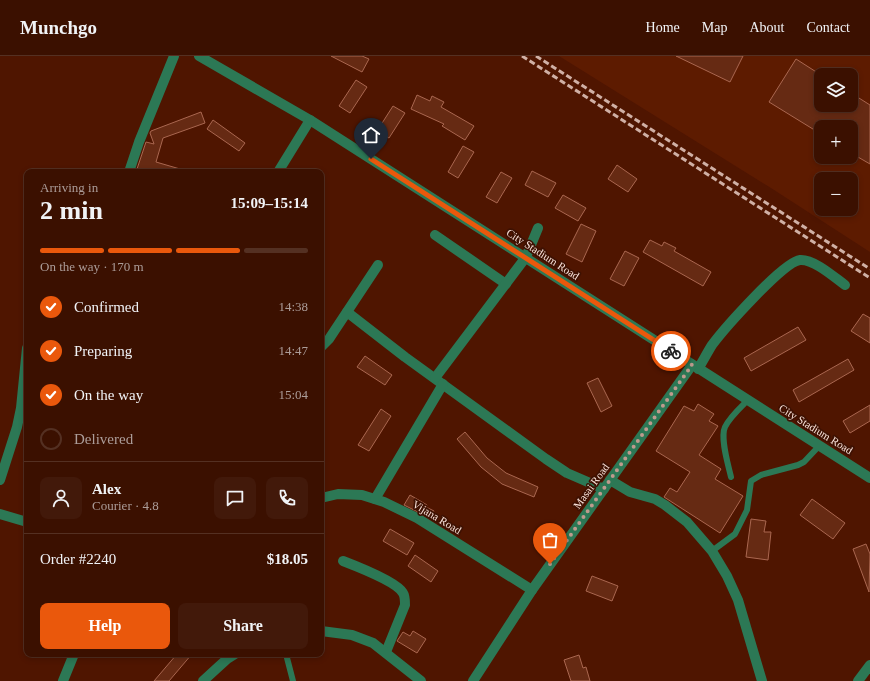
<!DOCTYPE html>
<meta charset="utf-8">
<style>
:root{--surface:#3b1000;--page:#42190a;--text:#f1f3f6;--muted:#ac9d99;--line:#543022;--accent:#ea580c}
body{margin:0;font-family:"Times New Roman",serif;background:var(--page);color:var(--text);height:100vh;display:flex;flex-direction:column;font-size:15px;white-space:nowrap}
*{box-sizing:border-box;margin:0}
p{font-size:13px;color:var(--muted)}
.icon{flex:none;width:22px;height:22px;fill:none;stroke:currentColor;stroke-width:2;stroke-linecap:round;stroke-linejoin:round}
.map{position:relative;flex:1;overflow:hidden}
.side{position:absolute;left:24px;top:113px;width:300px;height:488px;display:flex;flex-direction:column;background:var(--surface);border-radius:8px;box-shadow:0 2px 6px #0003,0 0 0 1px var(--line)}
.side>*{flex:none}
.tools{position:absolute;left:814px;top:12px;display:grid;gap:8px}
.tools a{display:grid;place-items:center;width:44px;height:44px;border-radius:8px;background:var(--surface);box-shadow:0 2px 6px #0003,0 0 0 1px var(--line);font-size:20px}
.pin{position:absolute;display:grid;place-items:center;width:34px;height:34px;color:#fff;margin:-41px -17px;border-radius:50% 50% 50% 0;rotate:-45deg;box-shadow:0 0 4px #0007}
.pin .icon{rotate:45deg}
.courier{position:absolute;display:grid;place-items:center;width:40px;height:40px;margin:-20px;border:3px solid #ea580c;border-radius:50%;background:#fff;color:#222;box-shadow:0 1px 5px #0007}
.head em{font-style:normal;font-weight:700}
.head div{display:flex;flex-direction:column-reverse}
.head{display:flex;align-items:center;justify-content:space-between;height:68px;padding:0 16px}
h1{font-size:26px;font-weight:700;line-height:30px}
.bar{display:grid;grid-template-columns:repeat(4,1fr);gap:6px 4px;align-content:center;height:48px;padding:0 16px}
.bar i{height:5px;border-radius:3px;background:var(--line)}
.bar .active{background:var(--accent)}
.bar p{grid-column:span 4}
.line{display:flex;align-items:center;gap:10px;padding:0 16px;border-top:1px solid var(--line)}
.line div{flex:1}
.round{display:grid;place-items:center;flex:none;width:42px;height:42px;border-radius:8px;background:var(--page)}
ol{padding:0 16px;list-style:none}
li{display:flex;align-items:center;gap:12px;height:44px}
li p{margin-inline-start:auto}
li .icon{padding:4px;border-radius:50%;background:var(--accent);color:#fff;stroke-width:4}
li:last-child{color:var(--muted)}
li i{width:22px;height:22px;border:2px solid var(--line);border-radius:50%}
.button{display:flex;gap:8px;margin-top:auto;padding:8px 16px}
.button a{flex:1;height:46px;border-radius:8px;background:var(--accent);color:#fff;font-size:16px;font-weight:700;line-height:46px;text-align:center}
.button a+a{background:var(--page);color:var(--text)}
header{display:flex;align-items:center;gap:24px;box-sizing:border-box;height:56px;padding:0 20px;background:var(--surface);border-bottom:1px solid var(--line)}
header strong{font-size:19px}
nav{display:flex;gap:22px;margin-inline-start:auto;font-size:14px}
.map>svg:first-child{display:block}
.built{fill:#5d1b00;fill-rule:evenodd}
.building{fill:#662a13;stroke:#aa6750}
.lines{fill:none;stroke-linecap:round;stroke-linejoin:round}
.lane{stroke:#2c7855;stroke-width:6}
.street{stroke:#2c7855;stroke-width:10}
.rail{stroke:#d0b0a5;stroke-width:3;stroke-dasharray:6 3;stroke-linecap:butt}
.done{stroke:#be9b8e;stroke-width:4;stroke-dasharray:0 7.2}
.route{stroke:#ea580c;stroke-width:5}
.labels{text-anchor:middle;stroke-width:3.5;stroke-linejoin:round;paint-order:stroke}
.street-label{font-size:11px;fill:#fae3db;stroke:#3e1102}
</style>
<header>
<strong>Munchgo</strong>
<nav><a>Home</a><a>Map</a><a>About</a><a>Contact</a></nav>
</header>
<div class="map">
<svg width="870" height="625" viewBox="0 0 870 625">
<rect width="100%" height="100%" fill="#4f1500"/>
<!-- built -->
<path class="built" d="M559 0H870V196L771 132ZM821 19H851V49H821ZM821 71H851V101H821ZM821 123H851V153H821Z"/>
<!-- building -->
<g class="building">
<path d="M331 0H362L369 3 362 16Z"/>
<path d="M676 0H743L730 26Z"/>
<path d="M796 3 821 19V49H851V37L870 49V108L851 97V71H821V78L769 46Z"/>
<path d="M356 24 367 31 350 57 339 50Z"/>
<path d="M417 39 430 45 432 40 444 46 441 51 474 70 465 84 442 70 444 68 411 53Z"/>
<path d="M393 50 405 57 389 82 377 75Z"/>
<path d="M201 56 205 67 163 82 156 106 180 113V116H136L146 86 154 88 150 77 151 75Z"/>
<path d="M213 64 245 87 239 95 207 73Z"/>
<path d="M463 90 474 96 458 122 448 116Z"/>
<path d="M617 109 637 123 628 136 608 123Z"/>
<path d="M532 115 556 127 548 141 525 129Z"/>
<path d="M501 116 512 122 497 147 486 141Z"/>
<path d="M563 139 586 152 578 165 555 152Z"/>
<path d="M581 168 596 175 582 206 566 198Z"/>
<path d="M650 184 662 190 664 186 676 192 674 195 711 216 703 230 643 196Z"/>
<path d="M625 195 639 202 624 230 610 223Z"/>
<path d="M863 258 870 262V287L851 275Z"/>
<path d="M798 271 806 284 751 315 744 302Z"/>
<path d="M365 300 392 319 385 329 357 311Z"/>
<path d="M848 303 854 314 799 346 793 334Z"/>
<path d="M598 322 612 350 601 356 587 327Z"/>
<path d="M698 348 714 358 709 365 718 370 699 399 721 413 715 423 743 440 720 477 664 441 670 432 677 436 690 416 656 395 684 350 694 355Z"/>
<path d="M870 349V365L850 377 843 365Z"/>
<path d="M381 353 391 360 369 395 358 389Z"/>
<path d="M465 376 487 402 506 417 538 431 534 441 502 428 481 411 457 383Z"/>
<path d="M410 439 427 449 426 451 434 455 430 462 404 449Z"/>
<path d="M812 443 845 467 833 483 800 459Z"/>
<path d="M751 463 766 465 764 476H771L768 504 746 501Z"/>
<path d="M390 473 414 487 407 499 383 485Z"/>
<path d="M866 488 870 498 869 536 853 493Z"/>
<path d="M415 499 438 515 431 526 408 510Z"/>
<path d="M592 520 618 530 612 545 586 535Z"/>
<path d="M413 575 426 583 417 597 397 585 403 576 410 580Z"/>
<path d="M177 598H192L169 625H154Z"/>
<path d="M579 599 583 612 586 611 590 625H571L564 604Z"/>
</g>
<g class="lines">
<!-- lane -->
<g class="lane">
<path d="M731 421C728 408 720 382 725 371 730 361 740 352 748 344"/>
<path d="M712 495 735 478 747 454 751 425 761 419 798 409 804 406 820 389"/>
<path d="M286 598 293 625"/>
</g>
<!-- street -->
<g class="street">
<path d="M199 0 310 64 870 422"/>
<path d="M129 116 139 86 174 0"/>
<path d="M278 116 310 64"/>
<path d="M435 179 506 228"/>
<path d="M347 256 405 301 546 403 567 417 604 433"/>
<path d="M321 291 329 283 378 209"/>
<path d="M698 313C703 305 707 297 712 289 724 273 783 206 800 204 814 203 834 221 845 229"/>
<path d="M435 322 526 201 538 172"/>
<path d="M0 424 17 371 21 352 27 292"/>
<path d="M610 424 630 436 655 443 665 449 687 466 712 495 727 520 738 544 762 625"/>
<path d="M321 442 338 438 362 439 384 446 417 462 532 534"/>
<path d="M375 443 443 328"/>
<path d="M0 458 27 466"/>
<path d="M343 505C356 510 397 526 403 537 405 540 405 545 405 549L386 596"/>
<path d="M321 575 352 579 373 587 421 625"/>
<path d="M63 625 74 598"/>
<path d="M203 625 227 603 235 598"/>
<path d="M473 625 532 534 692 309"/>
<path d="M858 625 870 609"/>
</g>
<!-- rail -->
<g class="rail">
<path d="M522 0 870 222"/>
<path d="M536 0 870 213"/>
</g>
</g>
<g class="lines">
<!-- done -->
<path class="done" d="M550 508 692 309 671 295"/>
<!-- route -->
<path class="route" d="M371 103 671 295"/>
</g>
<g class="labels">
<!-- street labels -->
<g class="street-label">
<text transform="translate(543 198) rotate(33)" y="4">City Stadium Road</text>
<text transform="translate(816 373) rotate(32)" y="4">City Stadium Road</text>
<text transform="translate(591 430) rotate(-54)" y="4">Masai Road</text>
<text transform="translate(437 461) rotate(31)" y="4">Vijana Road</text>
</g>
</g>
</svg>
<div class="tools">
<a><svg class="icon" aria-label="layers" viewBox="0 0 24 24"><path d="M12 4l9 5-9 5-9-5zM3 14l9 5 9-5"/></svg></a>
<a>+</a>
<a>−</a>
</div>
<div class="pin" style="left:550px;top:508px;background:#ea580c"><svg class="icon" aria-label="bag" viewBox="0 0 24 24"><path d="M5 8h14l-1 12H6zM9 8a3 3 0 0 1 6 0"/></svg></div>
<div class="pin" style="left:371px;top:103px;background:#1f2937"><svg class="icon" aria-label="home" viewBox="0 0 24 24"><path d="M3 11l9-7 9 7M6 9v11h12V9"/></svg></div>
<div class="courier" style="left:671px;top:295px"><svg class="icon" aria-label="bike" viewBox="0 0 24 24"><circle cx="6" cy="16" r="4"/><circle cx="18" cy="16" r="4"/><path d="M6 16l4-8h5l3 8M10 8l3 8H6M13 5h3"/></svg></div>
<section class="side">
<div class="head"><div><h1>2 min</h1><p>Arriving in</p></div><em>15:09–15:14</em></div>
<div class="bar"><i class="active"></i><i class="active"></i><i class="active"></i><i></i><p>On the way · 170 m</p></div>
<ol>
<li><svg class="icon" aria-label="check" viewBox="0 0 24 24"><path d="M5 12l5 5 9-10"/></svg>Confirmed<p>14:38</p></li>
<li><svg class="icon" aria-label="check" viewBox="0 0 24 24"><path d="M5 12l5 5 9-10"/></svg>Preparing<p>14:47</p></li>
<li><svg class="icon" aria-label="check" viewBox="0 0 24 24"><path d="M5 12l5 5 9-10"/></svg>On the way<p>15:04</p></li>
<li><i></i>Delivered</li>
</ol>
<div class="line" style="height:72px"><a class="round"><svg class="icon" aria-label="person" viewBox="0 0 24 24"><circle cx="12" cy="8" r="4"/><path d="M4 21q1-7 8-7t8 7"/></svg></a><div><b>Alex</b><p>Courier · 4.8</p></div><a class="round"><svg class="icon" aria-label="chat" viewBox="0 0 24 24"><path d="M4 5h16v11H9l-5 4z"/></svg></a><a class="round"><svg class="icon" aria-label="phone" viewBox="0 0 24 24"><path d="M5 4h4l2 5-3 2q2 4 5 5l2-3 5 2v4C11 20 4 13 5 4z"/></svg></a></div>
<div class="line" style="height:52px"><div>Order #2240</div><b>$18.05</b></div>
<div class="button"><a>Help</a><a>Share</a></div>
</section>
</div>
